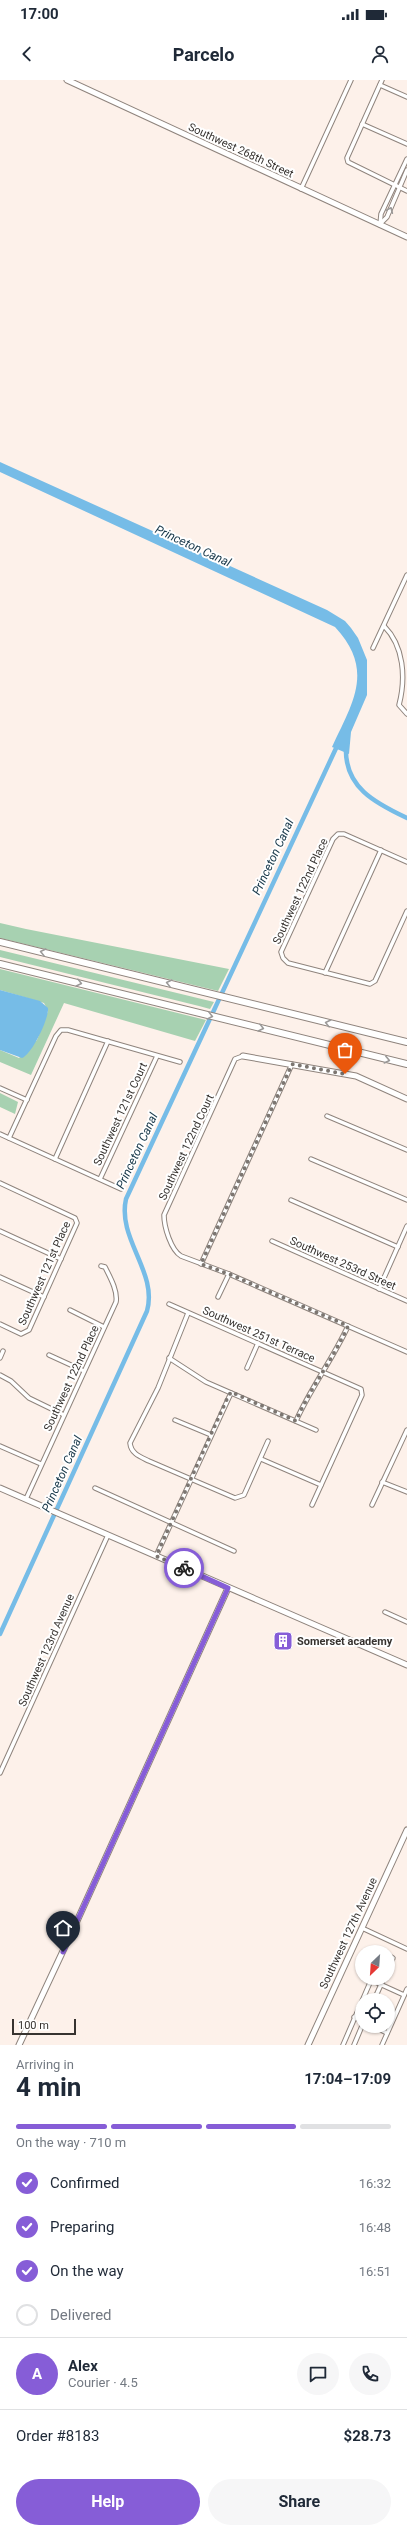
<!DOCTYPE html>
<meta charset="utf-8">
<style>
:root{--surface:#fff;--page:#f6f6f7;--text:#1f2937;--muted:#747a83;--line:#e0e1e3;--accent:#865dd7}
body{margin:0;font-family:Roboto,sans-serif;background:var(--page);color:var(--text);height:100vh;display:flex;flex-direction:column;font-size:15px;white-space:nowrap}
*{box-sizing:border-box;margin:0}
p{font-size:13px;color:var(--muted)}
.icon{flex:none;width:22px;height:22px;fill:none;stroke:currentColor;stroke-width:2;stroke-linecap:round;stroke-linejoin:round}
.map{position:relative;height:1965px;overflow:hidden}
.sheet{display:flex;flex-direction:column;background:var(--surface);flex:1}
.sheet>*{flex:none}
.needle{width:26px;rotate:205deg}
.buttons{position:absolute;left:355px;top:1865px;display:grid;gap:8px}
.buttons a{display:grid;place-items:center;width:40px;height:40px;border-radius:50%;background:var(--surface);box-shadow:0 1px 3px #0004;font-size:20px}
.scale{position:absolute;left:12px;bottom:10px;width:64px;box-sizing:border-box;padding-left:4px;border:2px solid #373330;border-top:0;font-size:11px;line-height:14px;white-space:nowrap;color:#373330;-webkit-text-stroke:3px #fff;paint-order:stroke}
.pin{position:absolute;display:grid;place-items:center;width:34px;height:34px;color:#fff;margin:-41px -17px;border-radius:50% 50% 50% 0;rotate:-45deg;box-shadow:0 0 4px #0007}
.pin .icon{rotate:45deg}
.courier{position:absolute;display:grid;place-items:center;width:40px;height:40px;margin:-20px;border:3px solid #865dd7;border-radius:50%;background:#fff;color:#222;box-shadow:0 1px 5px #0007}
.summary em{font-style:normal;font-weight:700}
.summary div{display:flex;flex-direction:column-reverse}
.summary{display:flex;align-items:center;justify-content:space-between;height:68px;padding:0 16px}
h1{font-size:26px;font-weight:700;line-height:30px}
.bar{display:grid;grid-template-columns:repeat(4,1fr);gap:6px 4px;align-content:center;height:48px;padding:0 16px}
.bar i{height:5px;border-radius:3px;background:var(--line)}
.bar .current{background:var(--accent)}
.bar p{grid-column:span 4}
.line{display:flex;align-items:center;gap:10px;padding:0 16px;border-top:1px solid var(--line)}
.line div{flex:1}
.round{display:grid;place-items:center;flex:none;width:42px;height:42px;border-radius:21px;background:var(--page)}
ol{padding:0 16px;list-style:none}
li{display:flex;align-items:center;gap:12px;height:44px}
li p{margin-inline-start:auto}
li .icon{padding:4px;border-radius:50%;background:var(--accent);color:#fff;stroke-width:4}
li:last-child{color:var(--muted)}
li i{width:22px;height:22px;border:2px solid var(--line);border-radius:50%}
.cta{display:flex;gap:8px;margin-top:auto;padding:8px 16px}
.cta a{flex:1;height:46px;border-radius:24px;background:var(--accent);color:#fff;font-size:16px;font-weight:700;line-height:46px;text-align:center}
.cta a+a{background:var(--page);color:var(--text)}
.status{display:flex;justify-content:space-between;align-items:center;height:28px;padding:0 20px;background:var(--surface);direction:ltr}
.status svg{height:11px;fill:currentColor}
header{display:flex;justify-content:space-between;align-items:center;height:52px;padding:0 16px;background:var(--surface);font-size:18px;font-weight:700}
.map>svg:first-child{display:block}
.green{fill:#a7d1b1}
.water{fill:#76bce7}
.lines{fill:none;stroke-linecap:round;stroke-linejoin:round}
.canal{stroke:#76bce7;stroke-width:4.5}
.street-casing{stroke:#8f847d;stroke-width:5.5}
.secondary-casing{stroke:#8f847d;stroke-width:7}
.highway-casing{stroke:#8f847d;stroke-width:8}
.street{stroke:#fff;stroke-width:3.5}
.secondary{stroke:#fff;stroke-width:5}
.highway{stroke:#fff;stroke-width:6}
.oneway{stroke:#9b9998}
.done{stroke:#7c7671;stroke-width:4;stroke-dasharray:0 7.2}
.route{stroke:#865dd7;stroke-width:5}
.labels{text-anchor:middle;stroke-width:4;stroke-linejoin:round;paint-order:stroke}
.street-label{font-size:11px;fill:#373330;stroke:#fff}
.poi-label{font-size:11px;font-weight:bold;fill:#373330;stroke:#fff;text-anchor:start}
.water-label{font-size:12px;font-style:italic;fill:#173749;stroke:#fff}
</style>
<div class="status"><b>17:00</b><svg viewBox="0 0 49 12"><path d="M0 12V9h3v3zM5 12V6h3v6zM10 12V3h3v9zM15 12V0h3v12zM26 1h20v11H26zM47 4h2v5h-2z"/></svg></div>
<header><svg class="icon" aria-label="back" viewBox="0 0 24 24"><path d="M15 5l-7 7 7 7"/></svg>Parcelo<svg class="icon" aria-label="person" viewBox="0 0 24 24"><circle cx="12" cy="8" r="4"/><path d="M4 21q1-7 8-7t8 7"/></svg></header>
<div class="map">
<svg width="407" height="1965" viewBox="0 0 407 1965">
<rect width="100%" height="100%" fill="#fdf1ea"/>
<!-- green -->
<g class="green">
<path d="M0 843 26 849 229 889 218 911 0 858Z"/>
<path d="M0 870 214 922 210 929 199 926 0 877Z"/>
<path d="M0 889 206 940 195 961 64 923 31 995 0 982V970L19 978 37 960 48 931 44 923 0 910Z"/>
<path d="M0 1013 18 1022 15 1034 0 1027Z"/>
</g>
<!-- water -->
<g class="water">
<path d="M0 382 327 530 345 541 351 548 358 558 367 580V615L351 652 349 674 332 667C353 622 375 590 335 547L0 392Z"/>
<path d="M0 910 40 921 48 928C49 939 32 974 22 978L0 970Z"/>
</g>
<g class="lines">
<!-- canal -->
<g class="canal">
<path d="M346 667C344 707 375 723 407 738"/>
<path d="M0 1554 147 1231C158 1192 117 1159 126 1119L338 664"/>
</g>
<!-- street casing -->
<g class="street-casing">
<g id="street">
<path d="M382 0 347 78 348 82 407 111"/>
<path d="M380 5 407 17"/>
<path d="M362 44 407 64"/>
<path d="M301 109 351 0"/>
<path d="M380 144 387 137 407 90"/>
<path d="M380 145 381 134 407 79"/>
<path d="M384 546C404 566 406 598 399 625L407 634"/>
<path d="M373 568 407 495"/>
<path d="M407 782 344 754H338L333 759 281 872 283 878 288 883 370 904 375 901 407 831"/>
<path d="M325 893 381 770"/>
<path d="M243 976 235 979 164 1135C164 1147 171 1170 181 1176L229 1194 407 1272"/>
<path d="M0 1008 27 1020"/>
<path d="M327 1036 407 1070"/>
<path d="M0 1054 121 1109"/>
<path d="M9 1058 56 956 61 950H68L180 982"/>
<path d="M55 1079 108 961"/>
<path d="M311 1079 407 1120"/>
<path d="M100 1099 157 976"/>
<path d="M0 1103 75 1138 77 1143 29 1250 21 1254 0 1244"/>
<path d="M291 1120 398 1167"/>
<path d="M0 1151 61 1179"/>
<path d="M272 1161 407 1221"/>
<path d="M201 1184 292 984"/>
<path d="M0 1197 44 1217"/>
<path d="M379 1209 407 1146"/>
<path d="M218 1217 229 1194"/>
<path d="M169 1224 361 1309 362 1315 312 1425"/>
<path d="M70 1230 104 1247"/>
<path d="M188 1233 158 1308 130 1363C131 1374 141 1377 149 1381L235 1418 244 1415 268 1361"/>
<path d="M49 1275 84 1291"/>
<path d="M0 1278 3 1271"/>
<path d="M169 1278 206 1302 316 1350"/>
<path d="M247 1288 258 1263"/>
<path d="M0 1295 11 1301 29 1318 64 1335"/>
<path d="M175 1340 211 1355"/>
<path d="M296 1341C311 1307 333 1279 348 1246"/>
<path d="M0 1366 41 1384"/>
<path d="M261 1379 321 1405"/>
<path d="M382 1402 407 1412"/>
<path d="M95 1408 234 1471"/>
<path d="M26 1419 116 1222C118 1211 110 1197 105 1187L101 1186"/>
<path d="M372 1425 407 1350"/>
<path d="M156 1476 231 1313"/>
<path d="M385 1532 407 1542"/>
<path d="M0 1693 108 1455"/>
<path d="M362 1848 407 1869"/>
<path d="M388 1875 393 1878 388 1889"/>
<path d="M371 1900 404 1915"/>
<path d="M374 1920 384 1898"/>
<path d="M354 1937 362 1941"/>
<path d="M373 1946 387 1953"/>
<path d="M343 1965 372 1898"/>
<path d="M354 1965 362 1946"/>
<path d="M382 1965 407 1909"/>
</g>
</g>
<!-- secondary casing -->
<g class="secondary-casing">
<g id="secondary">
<path d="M67 0 407 157"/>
<path d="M243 976 356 996 407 1019"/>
<path d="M0 1408 407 1585"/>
<path d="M19 1965 77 1841 228 1508"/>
<path d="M308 1965 407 1750"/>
</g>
</g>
<!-- highway casing -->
<g class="highway-casing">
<g id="highway">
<path d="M0 862 407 962"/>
<path d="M0 884 407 984"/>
</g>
</g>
<!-- street -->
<use href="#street" class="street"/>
<!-- secondary -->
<use href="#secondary" class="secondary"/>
<!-- highway -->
<use href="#highway" class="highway"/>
</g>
<!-- one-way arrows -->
<defs><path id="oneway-chevron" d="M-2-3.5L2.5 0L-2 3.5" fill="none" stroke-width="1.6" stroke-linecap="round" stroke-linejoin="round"/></defs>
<g class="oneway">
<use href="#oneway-chevron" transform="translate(390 130) rotate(-66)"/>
<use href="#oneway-chevron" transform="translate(43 872) rotate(-166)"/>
<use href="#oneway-chevron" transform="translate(79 903) rotate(14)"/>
<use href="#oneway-chevron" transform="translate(169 903) rotate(-166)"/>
<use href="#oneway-chevron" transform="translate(210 936) rotate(14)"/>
<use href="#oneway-chevron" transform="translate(328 943) rotate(-166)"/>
<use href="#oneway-chevron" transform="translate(261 948) rotate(14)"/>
<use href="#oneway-chevron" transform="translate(387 980) rotate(13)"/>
</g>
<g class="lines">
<!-- done -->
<path class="done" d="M184 1488 156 1476 227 1319 231 1312 296 1341C311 1307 333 1279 348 1246L229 1194 201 1184 292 984 345 994"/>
<!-- route -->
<path class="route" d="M63 1872 228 1508 184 1488"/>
</g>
<!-- icons -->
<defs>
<g id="building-square" transform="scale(1)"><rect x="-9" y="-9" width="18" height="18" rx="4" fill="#865dd7" stroke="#fff"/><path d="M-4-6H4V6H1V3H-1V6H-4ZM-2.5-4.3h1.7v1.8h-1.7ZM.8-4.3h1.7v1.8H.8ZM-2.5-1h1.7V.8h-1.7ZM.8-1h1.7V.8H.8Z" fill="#fff"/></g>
</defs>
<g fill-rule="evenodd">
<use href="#building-square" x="283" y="1561"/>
</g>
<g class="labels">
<!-- street labels -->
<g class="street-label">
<text transform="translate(241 70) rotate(25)" y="4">Southwest 268th Street</text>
<text transform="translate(300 811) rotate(-65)" y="4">Southwest 122nd Place</text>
<text transform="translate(120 1034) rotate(-65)" y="4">Southwest 121st Court</text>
<text transform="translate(186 1067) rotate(-65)" y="4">Southwest 122nd Court</text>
<text transform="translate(343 1183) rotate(24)" y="4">Southwest 253rd Street</text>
<text transform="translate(44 1193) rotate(-66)" y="4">Southwest 121st Place</text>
<text transform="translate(259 1254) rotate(24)" y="4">Southwest 251st Terrace</text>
<text transform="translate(71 1298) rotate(-65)" y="4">Southwest 122nd Place</text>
<text transform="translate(46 1570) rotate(-66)" y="4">Southwest 123rd Avenue</text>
<text transform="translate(348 1853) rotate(-65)" y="4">Southwest 127th Avenue</text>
</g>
<!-- poi labels -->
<g class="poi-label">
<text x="297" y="1565">Somerset academy</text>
</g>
<!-- water labels -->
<g class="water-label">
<text transform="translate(193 466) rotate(25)" y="4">Princeton Canal</text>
<text transform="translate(273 777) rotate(-65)" y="4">Princeton Canal</text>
<text transform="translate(137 1071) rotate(-65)" y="4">Princeton Canal</text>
<text transform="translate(62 1394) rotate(-66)" y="4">Princeton Canal</text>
</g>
</g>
</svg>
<div class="buttons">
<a><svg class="needle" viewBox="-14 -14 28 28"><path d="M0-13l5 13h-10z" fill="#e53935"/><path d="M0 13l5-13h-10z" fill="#747a83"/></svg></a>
<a><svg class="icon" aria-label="locate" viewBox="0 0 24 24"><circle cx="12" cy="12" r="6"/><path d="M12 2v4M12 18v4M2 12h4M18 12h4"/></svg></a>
</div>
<div class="scale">100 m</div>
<div class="pin" style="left:345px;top:994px;background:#ea580c"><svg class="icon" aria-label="bag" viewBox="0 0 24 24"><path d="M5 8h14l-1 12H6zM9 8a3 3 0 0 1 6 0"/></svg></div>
<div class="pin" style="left:63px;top:1872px;background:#1f2937"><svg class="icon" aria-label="home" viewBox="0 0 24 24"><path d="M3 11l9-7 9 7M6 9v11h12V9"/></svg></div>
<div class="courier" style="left:184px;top:1488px"><svg class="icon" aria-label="bike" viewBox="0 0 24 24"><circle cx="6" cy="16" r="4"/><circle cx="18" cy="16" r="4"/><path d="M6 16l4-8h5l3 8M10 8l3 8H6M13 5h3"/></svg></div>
</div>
<section class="sheet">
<div class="summary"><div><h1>4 min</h1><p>Arriving in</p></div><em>17:04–17:09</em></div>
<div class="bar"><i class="current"></i><i class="current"></i><i class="current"></i><i></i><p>On the way · 710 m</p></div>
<ol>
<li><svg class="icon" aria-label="check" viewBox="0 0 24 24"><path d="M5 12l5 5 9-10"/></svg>Confirmed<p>16:32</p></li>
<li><svg class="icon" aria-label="check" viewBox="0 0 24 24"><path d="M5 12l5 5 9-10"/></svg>Preparing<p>16:48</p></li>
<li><svg class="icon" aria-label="check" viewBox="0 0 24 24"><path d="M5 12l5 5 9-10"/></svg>On the way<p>16:51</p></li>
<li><i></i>Delivered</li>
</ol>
<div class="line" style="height:72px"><b class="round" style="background:var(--accent);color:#fff">A</b><div><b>Alex</b><p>Courier · 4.5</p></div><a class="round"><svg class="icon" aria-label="chat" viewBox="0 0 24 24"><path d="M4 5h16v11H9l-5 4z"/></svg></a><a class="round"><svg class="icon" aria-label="phone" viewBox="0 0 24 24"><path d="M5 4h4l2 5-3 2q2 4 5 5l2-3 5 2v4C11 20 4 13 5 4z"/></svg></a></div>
<div class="line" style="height:52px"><div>Order #8183</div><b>$28.73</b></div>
<div class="cta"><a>Help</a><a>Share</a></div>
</section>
